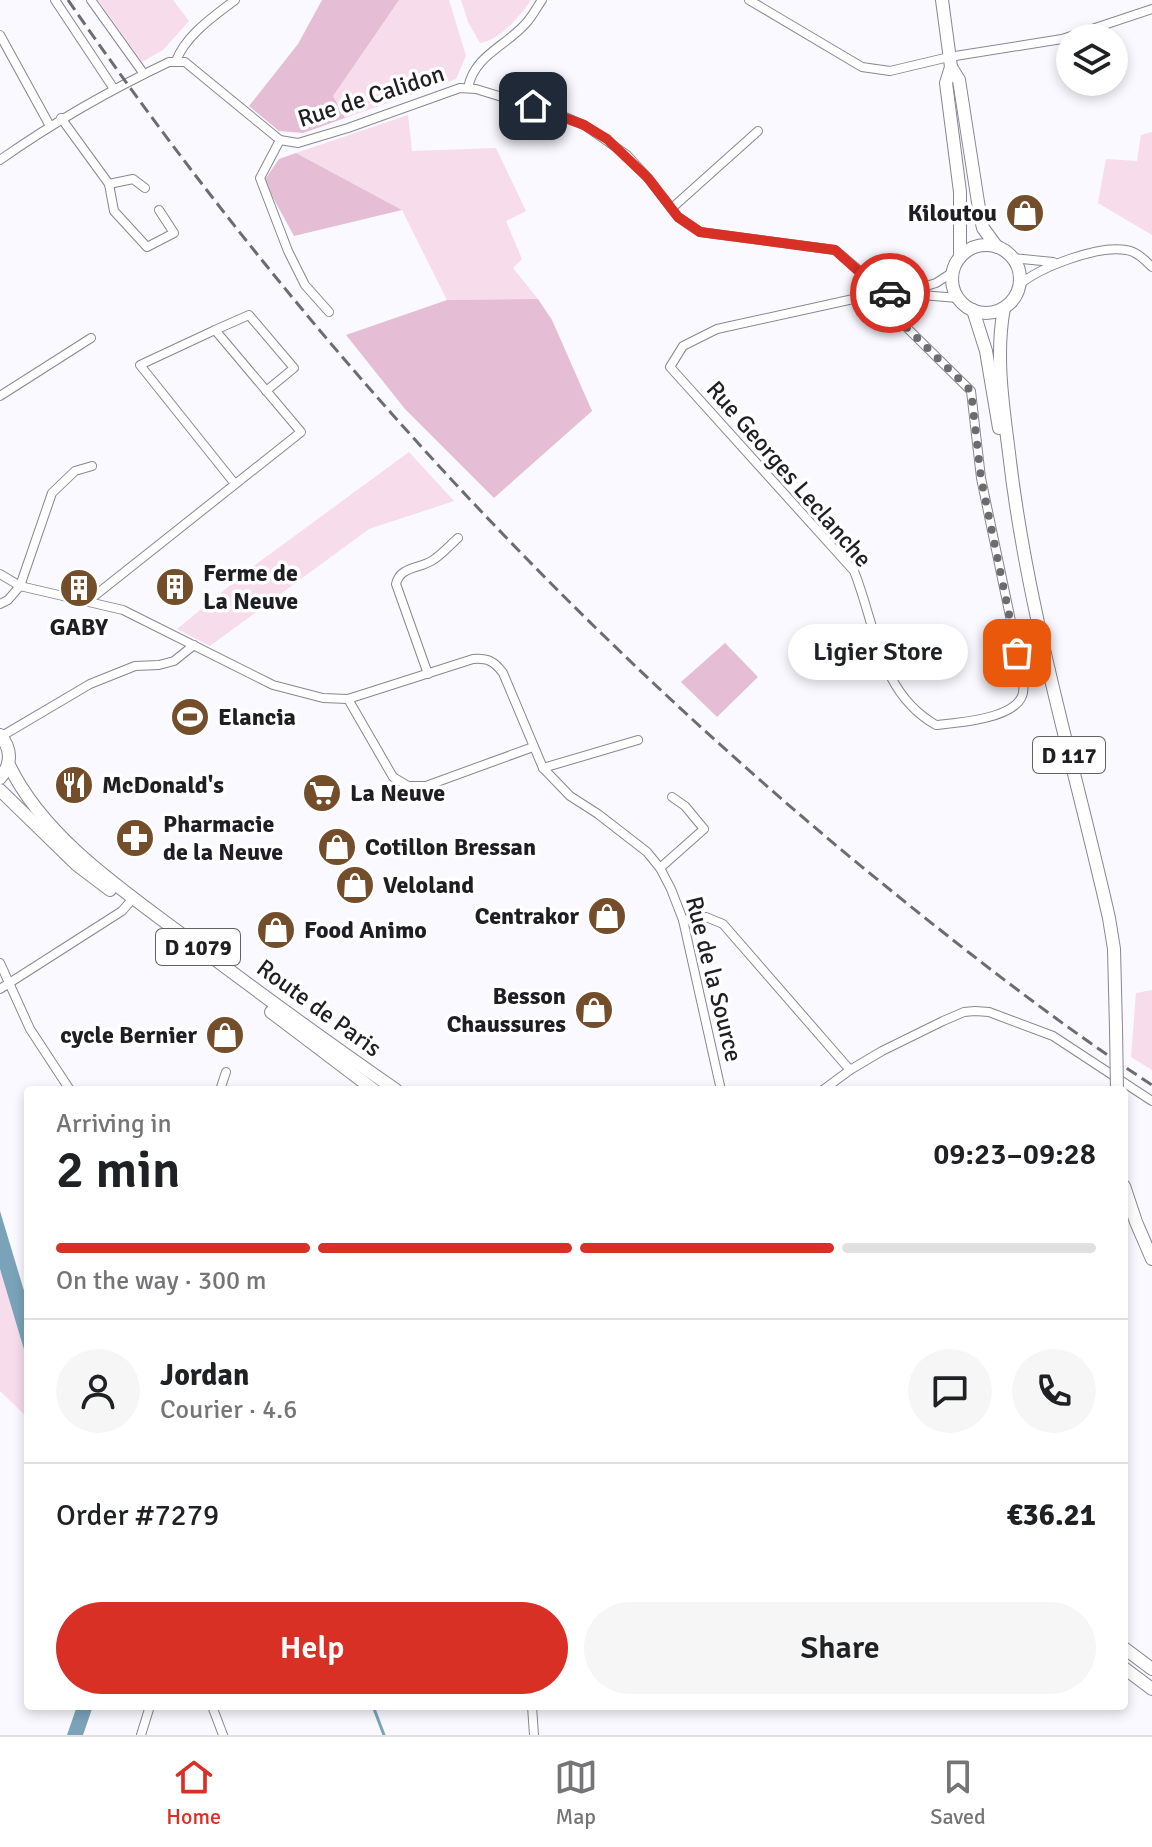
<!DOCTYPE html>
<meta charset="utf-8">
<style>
:root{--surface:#fff;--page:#f6f6f6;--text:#202124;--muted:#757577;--line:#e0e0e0;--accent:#d93025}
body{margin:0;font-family:Signika,sans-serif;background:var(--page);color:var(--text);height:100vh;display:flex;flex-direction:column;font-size:30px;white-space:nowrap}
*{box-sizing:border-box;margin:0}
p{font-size:26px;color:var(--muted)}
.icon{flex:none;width:44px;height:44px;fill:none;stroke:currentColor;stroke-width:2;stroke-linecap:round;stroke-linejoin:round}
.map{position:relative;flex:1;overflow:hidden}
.sheet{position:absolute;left:24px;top:1086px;width:1104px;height:624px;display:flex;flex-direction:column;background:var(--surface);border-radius:8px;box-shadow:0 4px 12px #0003}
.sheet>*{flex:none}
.buttons{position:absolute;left:1056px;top:24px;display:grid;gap:16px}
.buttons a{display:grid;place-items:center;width:72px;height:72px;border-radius:50%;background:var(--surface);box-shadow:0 4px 12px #0003;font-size:40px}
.pin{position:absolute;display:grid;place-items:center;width:68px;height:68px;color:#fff;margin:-34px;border-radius:16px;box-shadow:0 4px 12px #0006}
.courier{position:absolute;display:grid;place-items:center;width:80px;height:80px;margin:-40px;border:6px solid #d93025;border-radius:50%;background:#fff;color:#222;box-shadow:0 2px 10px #0007}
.bubble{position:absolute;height:56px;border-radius:28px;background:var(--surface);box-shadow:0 4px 12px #0003;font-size:26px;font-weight:600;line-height:56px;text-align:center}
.summary em{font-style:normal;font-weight:600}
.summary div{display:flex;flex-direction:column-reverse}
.summary{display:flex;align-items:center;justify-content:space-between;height:136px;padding:0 32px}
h1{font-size:52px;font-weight:600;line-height:60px}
.bar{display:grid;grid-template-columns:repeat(4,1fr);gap:12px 8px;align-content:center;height:96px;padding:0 32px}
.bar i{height:10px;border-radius:6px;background:var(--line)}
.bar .selected{background:var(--accent)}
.bar p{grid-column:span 4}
.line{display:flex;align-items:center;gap:20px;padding:0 32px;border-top:2px solid var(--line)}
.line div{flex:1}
.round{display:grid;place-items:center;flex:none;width:84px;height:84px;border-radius:42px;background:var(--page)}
.action{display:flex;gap:16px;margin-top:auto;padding:16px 32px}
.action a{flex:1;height:92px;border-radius:48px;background:var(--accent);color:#fff;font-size:32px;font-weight:600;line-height:92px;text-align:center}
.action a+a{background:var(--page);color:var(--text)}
.tab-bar{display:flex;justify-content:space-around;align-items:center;height:112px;border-top:2px solid var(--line);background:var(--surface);font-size:22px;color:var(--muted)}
.tab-bar a{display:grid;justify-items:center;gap:4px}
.tab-bar .selected{color:var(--accent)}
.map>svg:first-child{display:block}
.green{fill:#f7dcec}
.forest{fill:#e5bdd5}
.water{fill:#7aa3ba}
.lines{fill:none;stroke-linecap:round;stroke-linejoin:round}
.stream{stroke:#7aa3ba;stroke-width:3}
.street-casing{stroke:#878793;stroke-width:10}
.primary-casing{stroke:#878793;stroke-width:14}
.street{stroke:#fff;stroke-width:8}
.primary{stroke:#fff;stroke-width:12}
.rail{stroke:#6c6c71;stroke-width:3;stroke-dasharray:12 6;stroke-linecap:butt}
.primary-bridge-casing{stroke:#878793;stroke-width:14;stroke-linecap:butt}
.primary-bridge{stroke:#fff;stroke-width:12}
.done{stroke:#6b6b70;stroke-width:8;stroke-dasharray:0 14.4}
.route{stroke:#d93025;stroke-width:10}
.labels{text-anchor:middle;stroke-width:7;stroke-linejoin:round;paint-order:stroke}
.shield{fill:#fff;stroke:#626265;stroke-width:2}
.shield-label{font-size:22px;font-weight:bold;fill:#1e1e23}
.street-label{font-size:24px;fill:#1e1e23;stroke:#fff}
.poi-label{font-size:24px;font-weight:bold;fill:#1e1e23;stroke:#fff;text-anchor:start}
</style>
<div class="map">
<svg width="1152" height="1735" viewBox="0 0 1152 1735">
<rect width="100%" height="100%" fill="#f9f9ff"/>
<!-- green -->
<g class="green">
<path d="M98 0H173L189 21 163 50 142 62Z"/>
<path d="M399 0H449L466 56 456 79 345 118 332 96Z"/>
<path d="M461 0H531C520 16 499 41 480 43L468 22Z"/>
<path d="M408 115 412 151 496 148 526 211 506 221 522 259 513 268 538 299 447 300 402 210 296 153Z"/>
<path d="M1152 132V235L1098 203 1106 159 1137 161 1141 135Z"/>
<path d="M409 452 454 501 369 529 210 646 177 629 255 565Z"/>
<path d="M1152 990V1070L1131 1057 1136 993Z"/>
<path d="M0 1269 28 1363V1418L0 1391Z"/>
</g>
<!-- forest -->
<g class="forest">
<path d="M322 0H399L333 96 345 118 303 133 279 131 249 106 298 44Z"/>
<path d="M296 153 402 210 294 236 264 181 279 159Z"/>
<path d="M538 299 552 320 592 411 494 498 405 409 346 335 447 300Z"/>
<path d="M725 643 758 677 717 717 681 682Z"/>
</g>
<!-- water -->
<g class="water">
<path d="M0 1211 28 1304V1363L0 1269Z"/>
<path d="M77 1706H93L83 1735H67Z"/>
</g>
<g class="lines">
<!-- stream -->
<path class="stream" d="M373 1706 384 1735"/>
<!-- street casing -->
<g class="street-casing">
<g id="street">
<path d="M55 0 114 89"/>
<path d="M91 0 144 74"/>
<path d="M749 0 862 67 890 71 949 57 1062 39 1152 9"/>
<path d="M0 35 50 126"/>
<path d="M176 61C186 35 213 17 235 0"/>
<path d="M468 88C474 55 507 46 527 22 533 15 537 7 542 0"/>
<path d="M61 118 109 184 114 211 147 247 174 233 159 210"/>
<path d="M280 140 260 178 288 251 305 285 329 312"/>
<path d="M0 160C54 122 110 90 169 62H185L280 140 298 143 348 128 460 88 476 89 561 115 584 125 627 155 648 178 678 217 700 232 835 250 885 292 958 298"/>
<path d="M109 184 133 179 145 188"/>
<path d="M672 208 758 131"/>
<path d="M1012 258 1053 262"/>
<path d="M1019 285C1040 267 1098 245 1126 250 1136 251 1145 260 1152 267"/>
<path d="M910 291 936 283 953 272"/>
<path d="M885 292 717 329 683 346 670 367 854 571C876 626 879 693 936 725 957 723 1013 719 1022 696 1024 692 1023 687 1024 683L981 478 971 391 901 322 896 307V294"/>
<path d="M215 330 249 315 294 368 266 391"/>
<path d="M0 396 91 338"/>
<path d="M0 574 20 586 123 610 273 685 323 698 348 699 473 659C488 658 494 661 503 673L543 768 570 796 598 814 647 852 660 868 671 889 683 920 721 1090"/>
<path d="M88 601 301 432 215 330 140 365 235 484"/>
<path d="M0 604 8 600 20 586 52 493 75 471 92 466"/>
<path d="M428 674 396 584C400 566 420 569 433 560 442 554 450 545 458 538"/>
<path d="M348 699 393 777 408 786H426L533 747"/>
<path d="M2 736 90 684 135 666 159 665 174 661 194 645"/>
<path d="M543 768 638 740"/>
<path d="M660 868 704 829 685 806 672 797"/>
<path d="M683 920 706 917 723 924 850 1070"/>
<path d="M0 963 30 1029 70 1090"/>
<path d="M0 989 122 911 129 903"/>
<path d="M220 1090 226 1072"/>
<path d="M823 1090 850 1070 882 1051 943 1021 964 1012 975 1011 989 1012 1053 1036 1152 1101"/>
<path d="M212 1706 223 1735"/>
<path d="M532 1706 534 1735"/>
<path d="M141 1735 150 1706"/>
</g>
</g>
<!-- primary casing -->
<g class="primary-casing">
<g id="primary">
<path d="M942 0 951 67 959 80 980 215 983 228 997 247"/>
<path d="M951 67 946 83 960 192V257"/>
<circle cx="986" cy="279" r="34"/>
<path d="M1004 308C995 356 1003 405 1009 453 1027 611 1074 763 1109 918L1114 949 1116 1029"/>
<path d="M973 310 986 351 999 428"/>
<path d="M0 735C12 749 12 764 0 778"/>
<path d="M9 765C45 840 127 893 192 942 259 993 327 1042 396 1090"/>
<path d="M0 790 77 865 110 890"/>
<path d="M271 1012 374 1090"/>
<path d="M1124 1186 1136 1222 1152 1259"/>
<path d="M1124 1648 1152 1669"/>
<path d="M1124 1668 1152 1689"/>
</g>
</g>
<!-- street -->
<use href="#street" class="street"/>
<!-- primary -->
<use href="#primary" class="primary"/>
<!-- rail -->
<path class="rail" d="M68 0C295 329 558 617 867 871 959 946 1053 1020 1152 1085"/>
<!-- primary-bridge casing -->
<g class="primary-bridge-casing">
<path id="primary-bridge" d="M1116 1029 1117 1090"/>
</g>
<!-- primary-bridge -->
<use href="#primary-bridge" class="primary-bridge"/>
</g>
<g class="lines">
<!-- done -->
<path class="done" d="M890 293 896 294V307L901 322 971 391 981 478 1017 653"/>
<!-- route -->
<path class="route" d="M533 106 584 125 607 139 648 178 678 217 700 232 835 250 875 286 890 293"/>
</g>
<!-- icons -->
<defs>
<g id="shop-disc" transform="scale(2)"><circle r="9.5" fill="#744e2a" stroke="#fff"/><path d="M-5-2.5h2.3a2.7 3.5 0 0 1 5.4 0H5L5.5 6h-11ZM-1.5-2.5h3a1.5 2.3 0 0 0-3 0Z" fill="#fff"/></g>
<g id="building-disc" transform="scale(2)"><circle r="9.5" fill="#744e2a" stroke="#fff"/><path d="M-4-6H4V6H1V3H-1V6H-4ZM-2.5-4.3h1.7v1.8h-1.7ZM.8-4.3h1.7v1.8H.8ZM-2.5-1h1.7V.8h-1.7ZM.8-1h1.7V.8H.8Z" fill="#fff"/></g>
<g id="stadium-disc" transform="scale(2)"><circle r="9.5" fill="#744e2a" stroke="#fff"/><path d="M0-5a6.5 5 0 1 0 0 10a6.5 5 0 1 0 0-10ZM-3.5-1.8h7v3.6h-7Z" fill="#fff"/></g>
<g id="restaurant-disc" transform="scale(2)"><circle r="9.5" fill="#744e2a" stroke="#fff"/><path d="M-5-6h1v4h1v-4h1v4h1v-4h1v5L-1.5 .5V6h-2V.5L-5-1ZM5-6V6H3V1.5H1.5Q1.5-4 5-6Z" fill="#fff"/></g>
<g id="supermarket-disc" transform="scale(2)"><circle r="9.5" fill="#744e2a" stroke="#fff"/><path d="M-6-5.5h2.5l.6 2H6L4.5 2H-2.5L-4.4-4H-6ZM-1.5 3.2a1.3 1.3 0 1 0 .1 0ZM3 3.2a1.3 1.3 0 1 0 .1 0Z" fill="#fff"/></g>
<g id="pharmacy-disc" transform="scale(2)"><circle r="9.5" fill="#744e2a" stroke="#fff"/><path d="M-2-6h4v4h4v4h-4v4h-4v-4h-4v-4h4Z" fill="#fff"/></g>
</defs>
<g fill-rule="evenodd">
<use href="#shop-disc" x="1025" y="213"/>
<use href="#building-disc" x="175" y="587"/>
<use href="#building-disc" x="79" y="588"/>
<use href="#stadium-disc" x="190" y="717"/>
<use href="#restaurant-disc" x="74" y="785"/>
<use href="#supermarket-disc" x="322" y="793"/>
<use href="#pharmacy-disc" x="135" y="838"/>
<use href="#shop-disc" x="337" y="847"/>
<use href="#shop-disc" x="355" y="885"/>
<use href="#shop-disc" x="607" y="916"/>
<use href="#shop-disc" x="276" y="930"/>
<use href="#shop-disc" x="594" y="1010"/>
<use href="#shop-disc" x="225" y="1035"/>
</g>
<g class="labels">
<!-- shield labels -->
<g class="shield">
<rect x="1033" y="737" width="72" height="36" rx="6"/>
<rect x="156" y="929" width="84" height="36" rx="6"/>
</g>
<g class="shield-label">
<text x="1069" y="763">D 117</text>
<text x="198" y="955">D 1079</text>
</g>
<!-- street labels -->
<g class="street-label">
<text transform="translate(371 96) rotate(-18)" y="8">Rue de Calidon</text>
<text transform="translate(789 474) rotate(49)" y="8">Rue Georges Leclanche</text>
<text transform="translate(714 979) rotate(76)" y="8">Rue de la Source</text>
<text transform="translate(319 1008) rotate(36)" y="8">Route de Paris</text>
</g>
<!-- poi labels -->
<g class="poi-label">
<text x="997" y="221" text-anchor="end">Kiloutou</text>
<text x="203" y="581">Ferme de<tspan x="203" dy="28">La Neuve</tspan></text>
<text x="79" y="635" text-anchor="middle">GABY</text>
<text x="218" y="725">Elancia</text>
<text x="102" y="793">McDonald's</text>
<text x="350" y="801">La Neuve</text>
<text x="163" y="832">Pharmacie<tspan x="163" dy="28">de la Neuve</tspan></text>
<text x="365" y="855">Cotillon Bressan</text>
<text x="383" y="893">Veloland</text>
<text x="579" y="924" text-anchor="end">Centrakor</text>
<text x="304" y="938">Food Animo</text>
<text x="566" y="1004" text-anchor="end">Besson<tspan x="566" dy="28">Chaussures</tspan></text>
<text x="197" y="1043" text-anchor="end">cycle Bernier</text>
</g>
</g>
</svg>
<div class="buttons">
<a><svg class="icon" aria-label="layers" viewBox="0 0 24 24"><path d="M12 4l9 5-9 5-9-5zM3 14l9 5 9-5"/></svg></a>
</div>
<div class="pin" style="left:1017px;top:653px;background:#ea580c"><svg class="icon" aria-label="bag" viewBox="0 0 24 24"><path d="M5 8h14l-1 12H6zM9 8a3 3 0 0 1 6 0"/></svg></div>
<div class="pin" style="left:533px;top:106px;background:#1f2937"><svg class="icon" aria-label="home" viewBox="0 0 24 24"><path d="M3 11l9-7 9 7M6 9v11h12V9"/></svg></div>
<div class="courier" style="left:890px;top:293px"><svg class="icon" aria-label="car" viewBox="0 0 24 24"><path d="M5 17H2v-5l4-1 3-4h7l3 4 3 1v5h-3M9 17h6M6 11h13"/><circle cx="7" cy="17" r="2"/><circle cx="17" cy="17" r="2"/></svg></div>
<div class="bubble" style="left:788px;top:624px;width:180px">Ligier Store</div>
<section class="sheet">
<div class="summary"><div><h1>2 min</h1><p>Arriving in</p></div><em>09:23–09:28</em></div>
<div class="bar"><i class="selected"></i><i class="selected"></i><i class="selected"></i><i></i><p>On the way · 300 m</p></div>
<div class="line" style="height:144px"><a class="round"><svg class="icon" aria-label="person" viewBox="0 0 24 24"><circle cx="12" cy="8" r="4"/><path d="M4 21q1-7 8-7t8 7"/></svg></a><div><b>Jordan</b><p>Courier · 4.6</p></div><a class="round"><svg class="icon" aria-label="chat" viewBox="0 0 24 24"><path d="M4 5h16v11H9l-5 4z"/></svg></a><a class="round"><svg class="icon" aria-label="phone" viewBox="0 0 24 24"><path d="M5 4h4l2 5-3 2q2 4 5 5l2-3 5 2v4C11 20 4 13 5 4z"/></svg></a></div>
<div class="line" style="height:104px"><div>Order #7279</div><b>€36.21</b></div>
<div class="action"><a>Help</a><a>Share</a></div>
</section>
</div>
<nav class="tab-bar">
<a class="selected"><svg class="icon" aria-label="home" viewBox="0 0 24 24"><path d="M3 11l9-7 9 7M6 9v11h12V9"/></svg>Home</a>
<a><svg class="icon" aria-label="map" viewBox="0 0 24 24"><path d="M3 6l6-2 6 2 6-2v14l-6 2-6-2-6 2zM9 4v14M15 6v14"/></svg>Map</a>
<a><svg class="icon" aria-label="saved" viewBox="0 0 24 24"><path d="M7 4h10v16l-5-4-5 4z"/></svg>Saved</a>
</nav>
